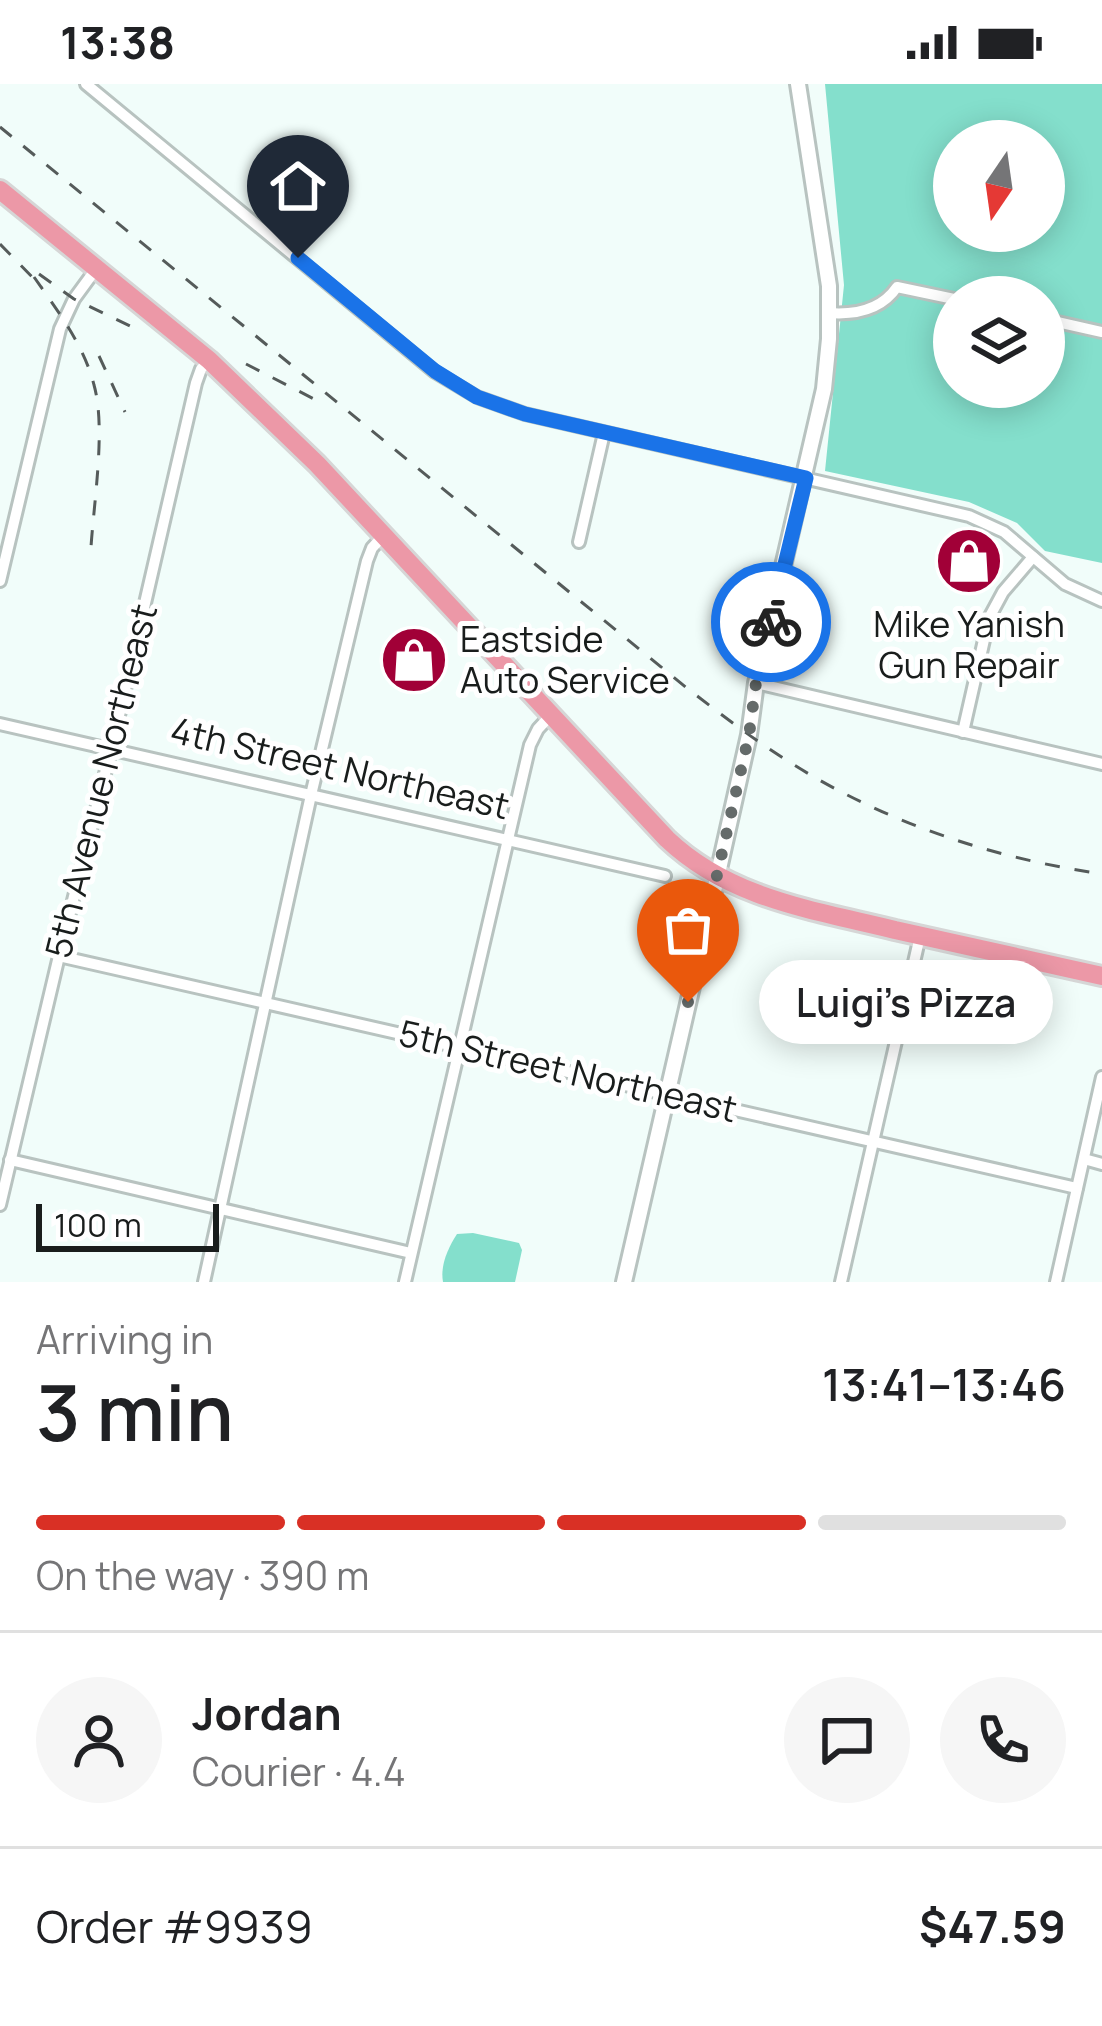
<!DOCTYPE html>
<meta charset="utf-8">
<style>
:root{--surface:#fff;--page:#f6f6f6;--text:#202124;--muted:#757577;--line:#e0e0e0;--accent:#d93025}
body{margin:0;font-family:Manrope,sans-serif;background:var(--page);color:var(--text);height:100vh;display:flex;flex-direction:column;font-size:45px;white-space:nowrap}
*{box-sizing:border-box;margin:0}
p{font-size:39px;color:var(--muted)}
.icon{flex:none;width:66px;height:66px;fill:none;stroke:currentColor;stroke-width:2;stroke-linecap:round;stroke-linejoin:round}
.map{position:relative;height:1198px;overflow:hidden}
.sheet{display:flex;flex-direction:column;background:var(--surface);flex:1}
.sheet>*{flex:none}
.needle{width:78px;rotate:193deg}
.tools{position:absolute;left:933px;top:36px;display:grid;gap:24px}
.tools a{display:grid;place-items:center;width:132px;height:132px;border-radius:50%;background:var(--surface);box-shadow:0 6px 30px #0003;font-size:60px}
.scale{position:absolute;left:36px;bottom:30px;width:183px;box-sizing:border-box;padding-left:12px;border:6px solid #191d1c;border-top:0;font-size:33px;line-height:42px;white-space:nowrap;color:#191d1c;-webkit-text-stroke:9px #fff;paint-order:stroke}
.pin{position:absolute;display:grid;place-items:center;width:102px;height:102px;color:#fff;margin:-123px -51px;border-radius:50% 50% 50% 0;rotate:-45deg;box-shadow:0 0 12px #0007}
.pin .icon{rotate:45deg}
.courier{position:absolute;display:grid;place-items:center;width:120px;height:120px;margin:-60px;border:9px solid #1a73e8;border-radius:50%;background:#fff;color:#222;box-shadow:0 3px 15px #0007}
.bubble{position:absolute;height:84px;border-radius:42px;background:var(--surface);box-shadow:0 6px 30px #0003;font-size:39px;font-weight:600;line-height:84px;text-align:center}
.headline em{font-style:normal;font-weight:600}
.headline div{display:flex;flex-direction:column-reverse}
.headline{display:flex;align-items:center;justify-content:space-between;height:204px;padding:0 36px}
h1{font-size:78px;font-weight:600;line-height:90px}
.bar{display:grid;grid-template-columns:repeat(4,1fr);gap:18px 12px;align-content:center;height:144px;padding:0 36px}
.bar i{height:15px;border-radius:9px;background:var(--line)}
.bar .active{background:var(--accent)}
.bar p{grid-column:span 4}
.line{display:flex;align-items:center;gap:30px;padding:0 36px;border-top:3px solid var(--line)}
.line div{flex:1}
.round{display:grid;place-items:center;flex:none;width:126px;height:126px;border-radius:63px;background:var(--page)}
.status{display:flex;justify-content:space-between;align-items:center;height:84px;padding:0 60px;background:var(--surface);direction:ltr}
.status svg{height:33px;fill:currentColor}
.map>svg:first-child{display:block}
.green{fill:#84dfcc;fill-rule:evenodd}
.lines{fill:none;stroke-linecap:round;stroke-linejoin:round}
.minor-casing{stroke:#b8c3c0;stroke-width:16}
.tertiary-casing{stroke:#b8c3c0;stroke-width:20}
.primary-casing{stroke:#d6d6d6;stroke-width:24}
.minor{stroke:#fff;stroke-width:10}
.tertiary{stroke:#fff;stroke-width:14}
.primary{stroke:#ec98a7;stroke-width:18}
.rail{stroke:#555b5a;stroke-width:3;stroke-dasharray:15 15;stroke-linecap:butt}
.done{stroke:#656b6a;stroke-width:12;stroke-dasharray:0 21.6}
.route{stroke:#1a73e8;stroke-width:15}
.labels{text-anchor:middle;stroke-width:10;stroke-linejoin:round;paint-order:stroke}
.poi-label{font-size:36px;fill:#191d1c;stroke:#fff}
.street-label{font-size:36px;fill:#191d1c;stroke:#fff}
</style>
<div class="status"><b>13:38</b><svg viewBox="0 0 49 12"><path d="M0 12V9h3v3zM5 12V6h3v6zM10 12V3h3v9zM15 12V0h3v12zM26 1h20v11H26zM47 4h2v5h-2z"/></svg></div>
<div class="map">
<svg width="1102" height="1198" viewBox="0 0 1102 1198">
<rect width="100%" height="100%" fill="#f1fdfa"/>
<!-- green -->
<g class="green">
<path d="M825 0H1102V479L1045 467 1017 439 969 418 825 387 844 201ZM954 57H1044V147H954ZM954 213H1044V303H954Z"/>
<path d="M473 1149 519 1159 522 1166 515 1198H443C440 1181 448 1164 457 1150Z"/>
</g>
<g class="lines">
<!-- minor casing -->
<g class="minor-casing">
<g id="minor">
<path d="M86 0 435 288 477 313 525 330 969 432 1004 448 1065 500 1102 517"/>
<path d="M829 229C856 231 882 225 897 203L954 215"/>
<path d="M1044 235 1102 248"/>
<path d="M579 458 604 349"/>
<path d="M0 497 60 245 74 215 96 185"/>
<path d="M756 599 1102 680"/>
<path d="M0 640 665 792"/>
<path d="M963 648 989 534 1003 508 1033 473"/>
<path d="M59 872 1077 1104"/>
<path d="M1084 1075 1102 1080"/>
<path d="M10 1076 411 1169"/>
<path d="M0 1121 59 872 111 666 196 299 201 285 209 276"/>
<path d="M204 1198 311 711 367 477 372 464 384 451"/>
<path d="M405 1198 530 661 538 645 551 631"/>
<path d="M841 1198 920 852"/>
<path d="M1056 1198 1102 993"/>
</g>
</g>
<!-- tertiary casing -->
<g class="tertiary-casing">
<path id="tertiary" d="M624 1198 717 794 749 651 756 599 824 305 829 255V202L798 0"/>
</g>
<!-- primary casing -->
<g class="primary-casing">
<path id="primary" d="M0 106 209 276 317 380 667 755C730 815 814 826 895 846 964 862 1033 877 1102 892"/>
</g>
<!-- minor -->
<use href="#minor" class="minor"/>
<!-- tertiary -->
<use href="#tertiary" class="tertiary"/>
<!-- primary -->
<use href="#primary" class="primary"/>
<!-- rail -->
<g class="rail">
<path d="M0 43 688 605C717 627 746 650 777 670 875 735 986 773 1102 790"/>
<path d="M0 160 42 203"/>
<path d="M39 190 74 215 132 243"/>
<path d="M34 193C57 226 84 261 94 301 106 343 94 417 91 463"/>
<path d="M99 272 125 328"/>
<path d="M246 280 314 315"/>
</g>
</g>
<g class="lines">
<!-- done -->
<path class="done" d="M688 918 749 651 756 599 771 538"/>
<!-- route -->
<path class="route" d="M298 174 435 287 477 313 525 330 806 394 771 538"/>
</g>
<!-- icons -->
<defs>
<g id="shop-disc" transform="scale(3.45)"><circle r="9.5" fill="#a10037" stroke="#fff"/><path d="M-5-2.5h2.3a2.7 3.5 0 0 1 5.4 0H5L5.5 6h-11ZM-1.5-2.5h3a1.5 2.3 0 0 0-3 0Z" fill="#fff"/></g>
</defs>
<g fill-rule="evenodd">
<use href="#shop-disc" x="969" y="477"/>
<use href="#shop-disc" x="414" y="576"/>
</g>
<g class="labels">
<!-- poi labels -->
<g class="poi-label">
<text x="969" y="553">Mike Yanish<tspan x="969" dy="41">Gun Repair</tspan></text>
<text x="460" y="568" text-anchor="start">Eastside<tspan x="460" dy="41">Auto Service</tspan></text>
</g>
<!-- street labels -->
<g class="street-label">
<text transform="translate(340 684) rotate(13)" y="13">4th Street Northeast</text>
<text transform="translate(101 697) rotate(-76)" y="13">5th Avenue Northeast</text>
<text transform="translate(568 987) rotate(13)" y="13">5th Street Northeast</text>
</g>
</g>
</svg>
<div class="tools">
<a><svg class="needle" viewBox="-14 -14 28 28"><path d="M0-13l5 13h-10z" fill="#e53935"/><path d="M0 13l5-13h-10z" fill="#757577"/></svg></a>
<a><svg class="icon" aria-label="layers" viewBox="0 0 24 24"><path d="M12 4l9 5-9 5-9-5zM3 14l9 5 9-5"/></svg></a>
</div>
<div class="scale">100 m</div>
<div class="pin" style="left:688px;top:918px;background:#ea580c"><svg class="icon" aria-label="bag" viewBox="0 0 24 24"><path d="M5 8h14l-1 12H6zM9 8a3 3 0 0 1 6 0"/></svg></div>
<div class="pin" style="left:298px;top:174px;background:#1f2937"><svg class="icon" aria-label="home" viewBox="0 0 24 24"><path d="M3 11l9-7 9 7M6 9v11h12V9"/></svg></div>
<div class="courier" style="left:771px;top:538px"><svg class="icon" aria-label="bike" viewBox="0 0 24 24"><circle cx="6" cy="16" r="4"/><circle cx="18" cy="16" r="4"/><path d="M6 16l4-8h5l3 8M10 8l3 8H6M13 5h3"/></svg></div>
<div class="bubble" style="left:759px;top:876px;width:294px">Luigi's Pizza</div>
</div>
<section class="sheet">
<div class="headline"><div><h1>3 min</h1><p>Arriving in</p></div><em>13:41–13:46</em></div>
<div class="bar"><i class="active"></i><i class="active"></i><i class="active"></i><i></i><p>On the way · 390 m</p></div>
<div class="line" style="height:216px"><a class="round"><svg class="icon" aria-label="person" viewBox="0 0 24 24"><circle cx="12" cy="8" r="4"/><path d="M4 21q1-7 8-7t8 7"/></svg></a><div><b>Jordan</b><p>Courier · 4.4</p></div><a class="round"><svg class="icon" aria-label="chat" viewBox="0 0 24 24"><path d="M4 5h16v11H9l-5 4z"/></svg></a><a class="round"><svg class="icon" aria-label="phone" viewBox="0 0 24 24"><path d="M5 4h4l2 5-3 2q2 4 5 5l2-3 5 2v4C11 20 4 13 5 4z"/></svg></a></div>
<div class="line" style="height:156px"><div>Order #9939</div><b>$47.59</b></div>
</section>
